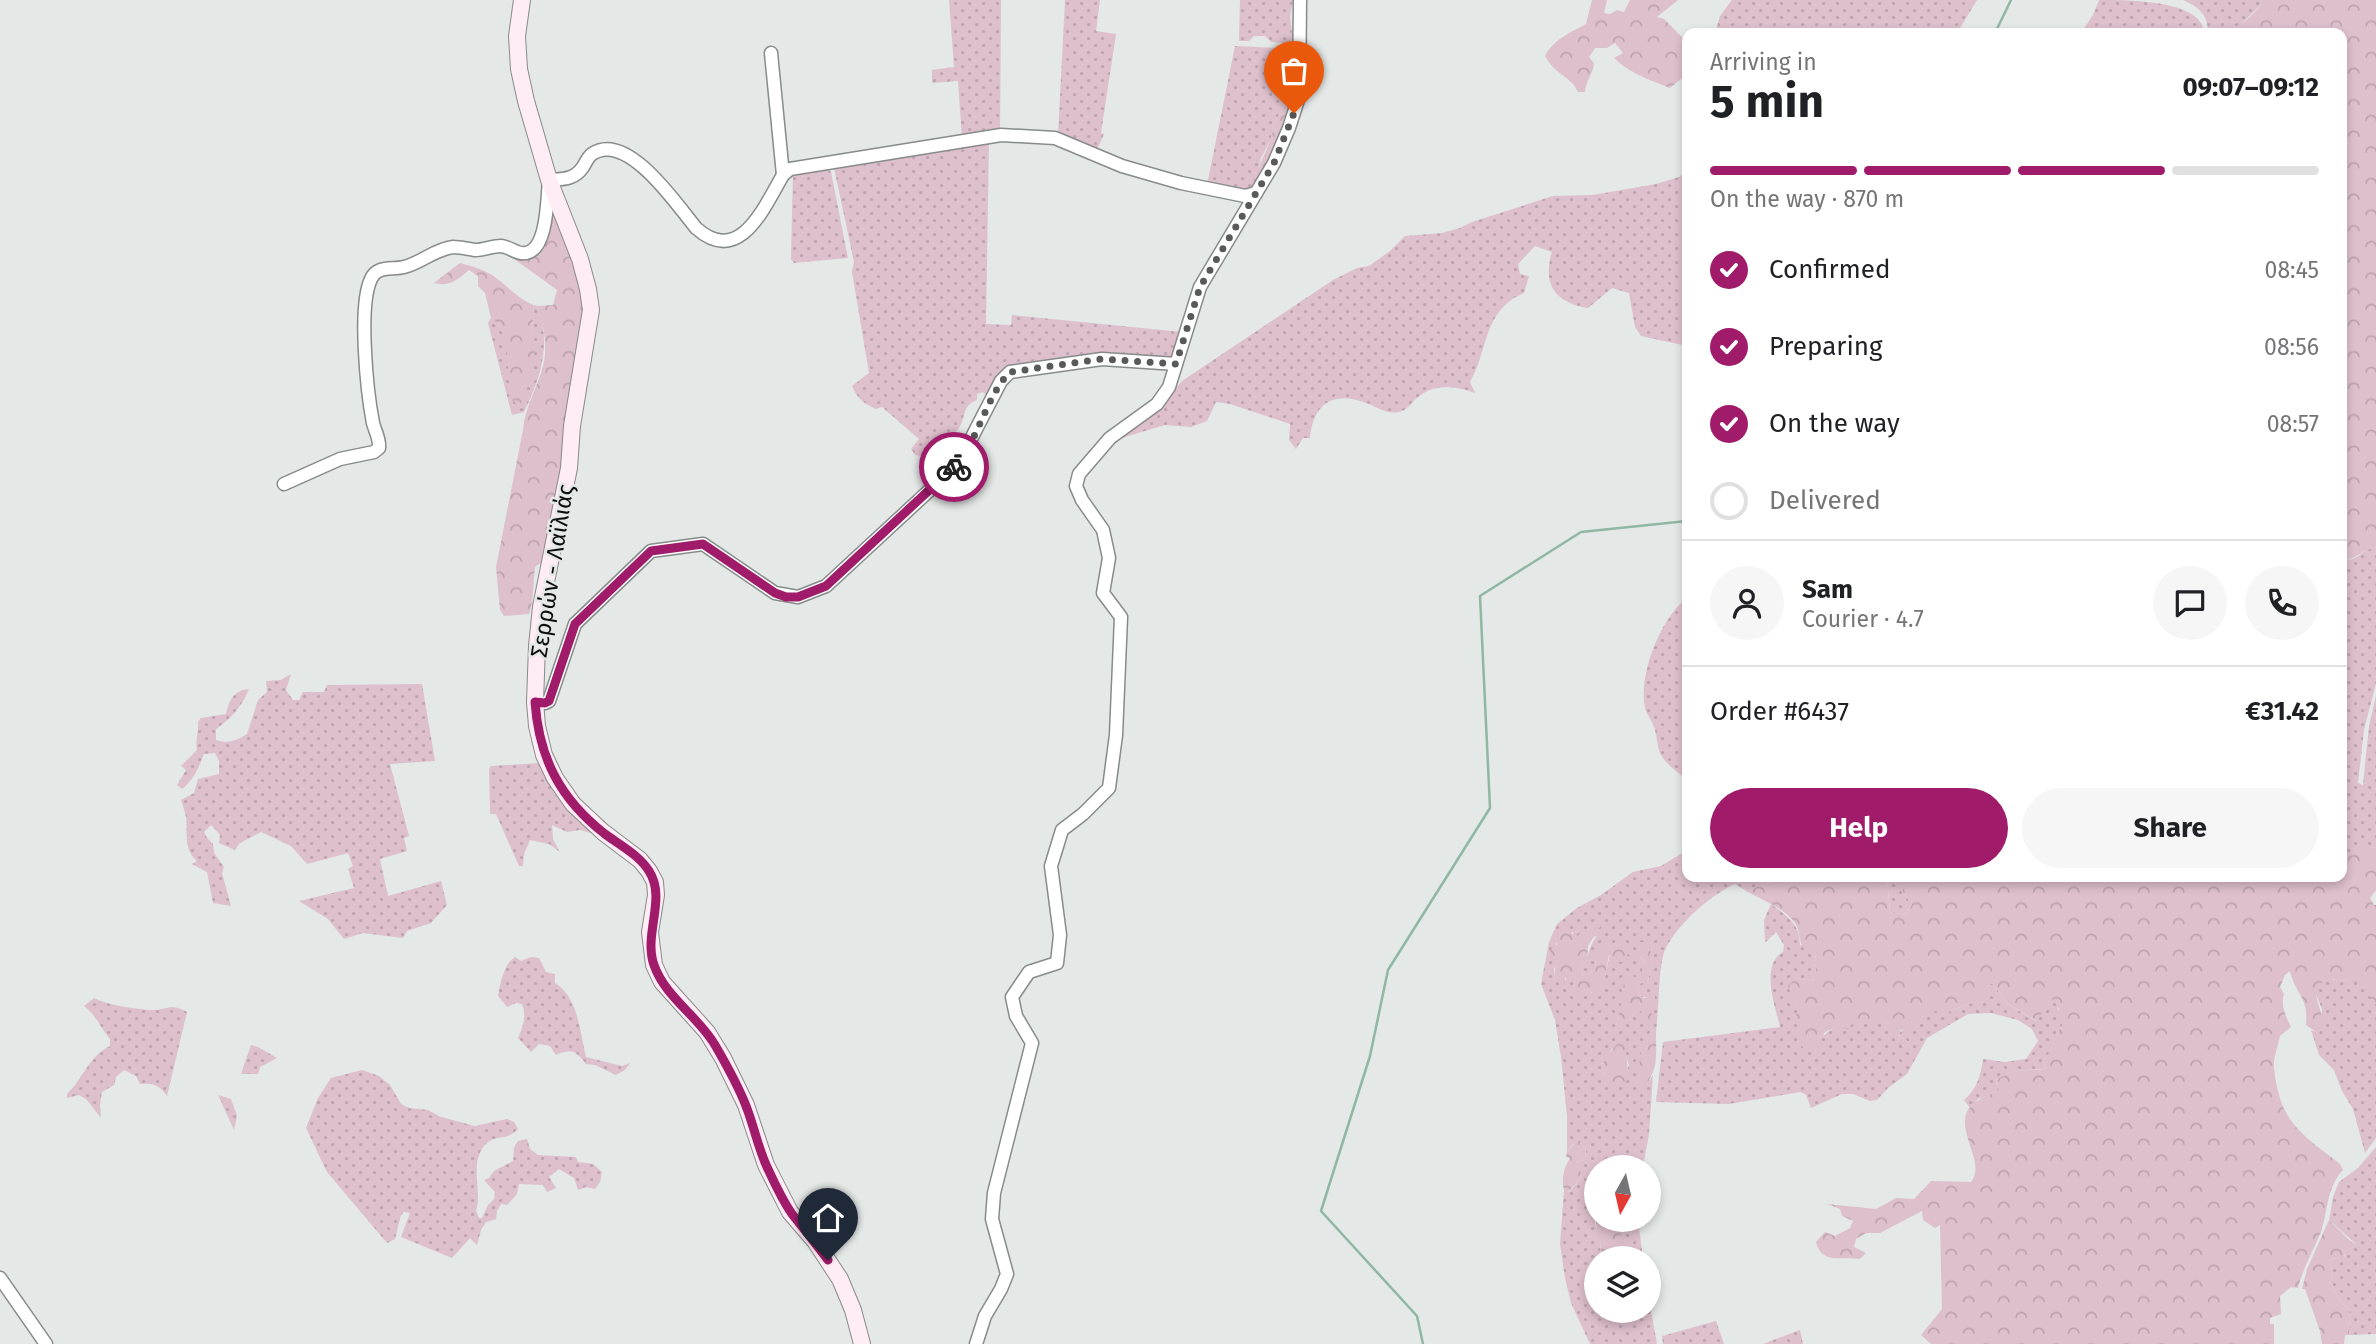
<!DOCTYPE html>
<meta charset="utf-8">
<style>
:root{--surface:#fff;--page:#f6f6f6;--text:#202124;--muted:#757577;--line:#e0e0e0;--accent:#a01c6b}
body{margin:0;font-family:"Fira Sans",sans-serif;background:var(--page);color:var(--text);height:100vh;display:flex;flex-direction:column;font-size:26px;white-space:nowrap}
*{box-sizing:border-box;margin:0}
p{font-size:23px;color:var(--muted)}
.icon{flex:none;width:38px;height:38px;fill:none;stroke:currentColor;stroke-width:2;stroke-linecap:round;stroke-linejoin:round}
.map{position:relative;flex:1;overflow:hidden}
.details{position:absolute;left:1682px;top:28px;width:665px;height:854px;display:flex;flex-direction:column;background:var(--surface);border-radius:14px;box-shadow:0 4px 10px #0003}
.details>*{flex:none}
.needle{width:46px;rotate:188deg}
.buttons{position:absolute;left:1584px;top:1155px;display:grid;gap:14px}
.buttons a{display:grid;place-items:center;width:77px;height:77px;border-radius:50%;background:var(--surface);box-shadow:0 4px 10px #0003;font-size:35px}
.pin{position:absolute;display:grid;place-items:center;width:60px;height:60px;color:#fff;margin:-72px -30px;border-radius:50% 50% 50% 0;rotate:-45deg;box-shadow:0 0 7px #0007}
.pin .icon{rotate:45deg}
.courier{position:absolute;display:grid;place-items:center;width:70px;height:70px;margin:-35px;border:5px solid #a01c6b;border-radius:50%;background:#fff;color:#222;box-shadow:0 2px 9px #0007}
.headline em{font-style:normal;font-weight:700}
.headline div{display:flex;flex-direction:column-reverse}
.headline{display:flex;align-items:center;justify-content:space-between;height:119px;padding:0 28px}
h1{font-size:46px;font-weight:700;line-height:52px}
.bar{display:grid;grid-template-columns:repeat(4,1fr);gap:10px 7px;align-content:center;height:84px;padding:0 28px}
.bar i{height:9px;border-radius:5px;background:var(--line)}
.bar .current{background:var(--accent)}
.bar p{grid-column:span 4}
.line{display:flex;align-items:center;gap:18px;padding:0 28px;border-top:2px solid var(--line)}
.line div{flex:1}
.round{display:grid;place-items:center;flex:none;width:74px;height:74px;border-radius:37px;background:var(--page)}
ol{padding:0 28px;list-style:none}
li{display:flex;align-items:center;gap:21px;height:77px}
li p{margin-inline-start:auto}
li .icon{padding:7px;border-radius:50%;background:var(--accent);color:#fff;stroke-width:4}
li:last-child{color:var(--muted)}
li i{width:38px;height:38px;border:4px solid var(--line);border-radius:50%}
.cta{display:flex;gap:14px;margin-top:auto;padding:14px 28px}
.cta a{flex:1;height:80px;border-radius:42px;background:var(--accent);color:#fff;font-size:28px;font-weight:700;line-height:80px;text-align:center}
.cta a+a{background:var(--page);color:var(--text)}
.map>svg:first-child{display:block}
.grass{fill:url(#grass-dots);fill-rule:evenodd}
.forest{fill:url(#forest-crowns)}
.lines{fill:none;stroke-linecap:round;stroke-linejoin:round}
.stream{stroke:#8fb7a4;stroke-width:2.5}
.minor-casing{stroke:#878b89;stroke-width:15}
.secondary-casing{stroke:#878b89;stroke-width:18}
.minor{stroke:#fff;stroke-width:12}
.secondary{stroke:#ffecf5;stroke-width:16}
.done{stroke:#585a59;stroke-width:7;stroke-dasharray:0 12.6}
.route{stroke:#a01c6b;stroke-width:9}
.labels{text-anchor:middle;stroke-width:5;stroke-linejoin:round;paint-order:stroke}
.street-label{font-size:23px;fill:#0c0e0d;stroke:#e4e8e6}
</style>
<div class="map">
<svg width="2376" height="1344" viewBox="0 0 2376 1344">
<defs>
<pattern id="grass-dots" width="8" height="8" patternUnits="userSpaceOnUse" patternTransform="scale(1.75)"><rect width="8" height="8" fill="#debfcc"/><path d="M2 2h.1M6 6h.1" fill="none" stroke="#bda3ae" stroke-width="1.8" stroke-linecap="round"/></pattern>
<pattern id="forest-crowns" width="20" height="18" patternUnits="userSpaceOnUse" patternTransform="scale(1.75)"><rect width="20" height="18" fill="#debfcc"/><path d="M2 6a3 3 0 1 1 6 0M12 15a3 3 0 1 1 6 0" fill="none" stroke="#bda3ae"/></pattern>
</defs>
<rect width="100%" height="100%" fill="#e4e8e6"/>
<!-- grass -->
<g class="grass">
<path d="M949 0H1001L1000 131 962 138 958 81 932 83V70L954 67Z"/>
<path d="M1065 0H1100L1096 31 1116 34 1101 133 1104 134 1095 154 1058 135Z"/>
<path d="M1240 0H1293L1290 17 1293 40 1285 43 1271 42 1265 36H1254L1249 41H1239Z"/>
<path d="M1732 0H1977L1957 33H1715L1720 16Z"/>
<path d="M2099 0C2128 0 2202 0 2204 32L2081 33 2093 15Z"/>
<path d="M2183 0H2260L2262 4 2236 29 2225 33H2207C2210 17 2198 6 2183 0Z"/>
<path d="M1235 46 1296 49 1293 60 1292 91 1275 122 1271 139 1261 158 1254 188 1249 191 1207 185Z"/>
<path d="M989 140 986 324 1011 325 1012 315 1182 332 1170 359 1004 373 986 395 983 392 977 394V400C962 405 966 417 959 428 954 436 946 435 939 440 933 444 927 452 922 456L915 455 911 449 919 439 882 407 876 409C864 404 857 398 852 386L869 373 852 272 854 262 834 168Z"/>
<path d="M826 167 831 172 848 258 794 263 791 259 793 171Z"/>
<path d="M1687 170V346L1641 336 1635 327 1629 293 1612 288 1588 308C1555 303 1542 284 1552 252L1535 246 1518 264 1520 274 1529 276 1524 293C1483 310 1489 349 1470 382L1475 393C1455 386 1436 383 1418 397 1413 401 1408 409 1402 411 1388 416 1378 407 1366 403 1333 390 1313 404 1310 438H1303L1296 449 1289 440 1290 424 1230 404 1216 402 1207 421 1191 427 1165 425 1115 440 1166 400 1182 381 1333 280 1357 268 1369 266 1390 251 1405 236 1442 233 1460 228 1472 222 1553 196 1593 195 1656 184 1679 177Z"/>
<path d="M534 305 537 306C552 343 541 377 524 412L512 415 488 323 491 318 506 329 509 373 524 385 535 345 532 331Z"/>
<path d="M2369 548 2376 549V683L2364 730 2358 783 2363 785 2369 726 2376 696V848L2371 847 2344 857H2342V560C2352 562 2361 554 2369 548Z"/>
<path d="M1687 598V780C1678 772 1666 765 1660 753 1657 746 1657 735 1654 727 1652 720 1646 714 1645 707 1638 675 1661 617 1687 598Z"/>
<path d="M291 674 286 690 293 700H299L303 692H324L327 685 422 684 435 761 390 764 409 836 404 838 407 851 380 859 388 896 441 881 447 905 431 923 407 931 403 938 363 933 344 939 328 919 299 901 354 888 348 869 353 866 348 853 307 864 291 846 261 832 240 843 235 850 219 843 220 835 211 825 204 832 207 838 213 844 214 853 224 867 222 873 231 906 213 903 207 872 192 864 197 861C183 849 188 833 186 817 185 812 183 806 181 800L194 793 198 779 219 774V761L215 753 204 754C198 769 195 778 182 789L177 785 186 770 181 766 197 750C195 740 199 732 198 722L201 718 226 714C230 699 233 691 249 689 242 706 231 719 216 729V740C228 744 236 741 247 734L258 700 267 692 266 681 281 680Z"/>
<path d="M540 763 555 794 585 824 605 837 580 830 567 832 552 825 553 839 560 852 549 844 530 840 524 854 523 866H519L496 814H490L489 769 491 766Z"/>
<path d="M1687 850V877H1785C1772 883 1759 884 1748 892L1735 884C1711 894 1670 930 1663 956 1658 979 1659 1008 1656 1032L1653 1029C1640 1043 1641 1062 1639 1080H1650L1653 1075 1649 1134 1643 1167H1596L1595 1224 1600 1238 1601 1258H1596V1311H1648L1649 1299 1657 1344H1590L1571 1303 1565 1278 1560 1244 1564 1190 1569 1192 1581 1178 1576 1162 1583 1160 1586 1153 1585 1145 1573 1144 1567 1151V1116L1561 1057 1555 1020 1541 984 1549 942 1557 924 1577 908 1601 895 1633 872 1661 866ZM1558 930 1573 932V940L1576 942 1597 936C1588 946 1590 957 1581 967L1583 976 1595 970V961L1611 942 1626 951 1615 959 1610 954 1604 980 1592 993 1587 989 1582 991 1576 984V978L1566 969V980L1554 979V961ZM1639 956 1653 961 1648 980 1640 984 1638 989 1641 997 1655 996 1652 1007 1635 1012 1631 1019 1619 1022C1616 998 1639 984 1646 963ZM1612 1048 1625 1053 1629 1066 1622 1076H1603L1604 1068 1601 1064 1608 1057Z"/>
<path d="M1887 877H1901L1903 892 1912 905 1904 915 1890 912Z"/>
<path d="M1771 904C1787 916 1800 923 1800 945L1815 950 1816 970 1812 981 1796 978 1793 997 1799 1013 1794 1015V1019L1821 1039C1827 1029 1851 1019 1863 1018 1873 1018 1882 1023 1893 1023L1891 1032 1910 1053 1911 1046 1906 1040 1898 1035C1900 1031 1929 1010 1933 1010 1938 1010 1940 1011 1945 1013L1977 1001 1987 986 1992 983 2008 1004 2036 1021 2051 997 2056 1002 2063 1024C2054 1036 2054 1050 2043 1061L2046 1069C2029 1070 2011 1069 1997 1080L1996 1087 2002 1092 1978 1099 1970 1108 1964 1100C1977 1089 1981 1075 1983 1059L2005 1062 2026 1059 2038 1041 2032 1029 2018 1020 1991 1013 1968 1014 1927 1038 1907 1074 1888 1088 1877 1100 1870 1101 1853 1094H1842L1811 1108 1806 1095 1801 1092 1729 1104 1656 1102 1663 1042 1780 1027C1775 1006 1760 965 1783 952L1784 945 1776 932 1765 943 1764 920Z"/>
<path d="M515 957 521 961 531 957 539 958 546 972 555 974V983C578 997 580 1032 586 1057L622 1066 630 1063 625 1070 616 1075 595 1065 586 1064C576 1051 571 1048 556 1055L550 1046 539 1044 531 1052 518 1038C523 1027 527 1016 522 1004L516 1003 507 1007 498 996C500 983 504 964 515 957Z"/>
<path d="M2329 979 2359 982 2376 1004V1138L2365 1153 2353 1109 2342 1091 2334 1070 2319 1055 2311 1030 2319 1033 2322 1009 2315 992 2316 985Z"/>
<path d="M94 998C110 1006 131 1008 149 1010 166 1011 170 1002 187 1012L167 1096C159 1085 154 1083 140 1084L136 1076 124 1070 116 1077 114 1085 102 1092 100 1105 101 1118 86 1099 79 1095 67 1098V1094C83 1079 89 1056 110 1046V1039C99 1026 98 1017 84 1006Z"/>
<path d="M251 1045 258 1047 277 1058 260 1067 258 1074H241Z"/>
<path d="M362 1070 379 1076 390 1085 401 1104 409 1108 428 1110 441 1117 475 1126 507 1119 514 1122 518 1129C506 1141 497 1135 488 1142 467 1160 483 1190 476 1211L479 1218H482L488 1205 494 1199 495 1192 484 1180 489 1178 494 1171 513 1161 514 1148 518 1141 527 1139 530 1149 538 1155 576 1157 578 1162 593 1164 602 1172 600 1182 595 1189 586 1187 578 1190 574 1178 559 1169 549 1177 556 1188 547 1192 543 1185 519 1184 517 1194 507 1205 501 1204 497 1211 496 1219 486 1222 481 1230 477 1245 470 1238 452 1258 401 1237 410 1213 404 1212 401 1215 395 1239 387 1243 327 1172 306 1128 318 1098 331 1078Z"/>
<path d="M218 1095 231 1099 237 1116 234 1130Z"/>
<path d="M2376 1147V1334L2349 1335 2350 1314 2329 1283 2333 1282 2330 1266 2332 1259 2338 1258 2344 1264 2345 1252 2357 1245 2329 1220 2333 1197 2339 1182 2358 1168Z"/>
<path d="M1628 1220H1638L1643 1258H1619V1230L1624 1228Z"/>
<path d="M1716 1321 1724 1344H1663L1662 1336Z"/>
<path d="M1800 1330 1803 1344H1763Z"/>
</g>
<!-- forest -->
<g class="forest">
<path d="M1592 0H1607L1604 13 1610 14 1617 10 1624 12 1630 0H1678L1657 17 1664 19 1687 42V74L1670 88C1650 80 1629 73 1614 58L1623 53 1615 43 1607 48H1595L1589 57 1594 63C1593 74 1586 80 1585 92H1578C1571 76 1555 75 1545 56 1555 38 1570 33 1586 24Z"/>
<path d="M2260 0H2376V549C2363 547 2355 562 2342 560V33H2225C2239 28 2252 16 2262 4Z"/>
<path d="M1293 60 1295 98 1288 125 1254 188 1253 181 1271 139 1275 122 1292 91Z"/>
<path d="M551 195 585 297 576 372 564 429 565 454 548 558 535 567 532 603 529 614 504 616 500 610 496 567 523 430C525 406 537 389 543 366 548 347 544 324 537 306L553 305 557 290 503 251 531 256Z"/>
<path d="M460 263C471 266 482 269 492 275 507 285 517 299 534 305L532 331 535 345 532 377 526 380 524 385 528 391 519 406 511 399 508 387 513 380 509 373 505 329 491 318 485 293 478 286V276L469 270C457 280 450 287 434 283Z"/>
<path d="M2371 847 2376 848V890L2370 898 2374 905H2376V1004L2358 982 2329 979 2317 985C2312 1002 2329 1016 2319 1034L2306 1025C2309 997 2295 994 2290 971L2285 975 2280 987 2284 994C2280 1005 2286 1017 2291 1027L2280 1036C2278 1045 2273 1059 2274 1068 2280 1123 2300 1133 2340 1164L2343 1170C2327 1186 2328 1211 2321 1232 2313 1251 2303 1268 2298 1288L2291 1287 2280 1296 2281 1314 2270 1318V1324H2274V1344H1931L1921 1335 1942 1309 1940 1225 1935 1228 1923 1220 1922 1211 1880 1233H1866L1856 1239 1854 1247 1866 1253 1860 1259C1841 1256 1822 1265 1816 1242L1825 1232 1835 1236 1850 1228 1853 1221 1842 1216 1840 1209 1827 1204 1876 1209 1896 1198 1914 1199 1931 1181 1971 1182C1992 1157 1928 1108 2001 1092L1996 1087 1997 1080C2013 1068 2028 1071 2046 1069L2043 1061C2053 1050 2054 1037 2063 1024L2058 1019 2059 1009 2051 997 2037 1021 2008 1004 1992 983 1987 986 1989 993 1977 1001 1945 1013C1924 1005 1920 1026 1901 1030L1898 1035 1906 1040 1911 1046 1910 1054 1906 1051 1904 1045 1897 1044 1891 1032 1892 1023C1875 1023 1860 1012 1848 1029L1837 1027 1825 1032 1817 1048 1810 1052C1790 1041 1803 1032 1794 1019V1015L1799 1013 1788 986 1796 978 1812 981 1816 970 1815 950 1804 949C1798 942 1801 931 1795 923 1785 909 1763 900 1748 892 1759 884 1772 883 1785 877H1887L1890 912 1904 915 1912 905 1903 892 1901 877H2342V857L2358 849Z"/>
<path d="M1570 916H1575V921L1569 926 1576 942 1579 934 1601 925 1588 946 1587 960 1581 967 1583 976 1595 970 1596 948 1611 942 1626 951 1628 957 1625 962H1620L1609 955 1602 992 1596 995 1587 989 1582 991 1579 998 1573 997 1576 978 1567 970 1564 987 1554 979 1555 969 1549 952 1553 947 1557 945V930Z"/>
<path d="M1640 942H1648L1653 961 1648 980 1640 984 1638 989 1641 997 1645 998 1651 991 1655 997 1651 1018 1647 1021H1642L1641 1011 1635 1012 1631 1019 1619 1023V1011L1623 999 1620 997 1625 980 1631 976 1636 977 1646 963 1639 956 1637 948Z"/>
<path d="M1653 1029 1656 1032C1656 1056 1659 1070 1643 1088L1639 1087C1638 1067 1639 1044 1653 1029Z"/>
<path d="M1619 1043H1625L1628 1072 1622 1076 1626 1081C1615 1086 1611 1085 1603 1076L1604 1068 1601 1065C1608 1057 1611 1049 1619 1043Z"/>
<path d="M1578 1140 1585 1145 1586 1153 1583 1160 1576 1162 1580 1170 1581 1178 1568 1192 1564 1190C1561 1178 1564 1168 1570 1158L1566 1157 1567 1151Z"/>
<path d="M1596 1216V1220H1628L1624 1228 1619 1230 1623 1242 1620 1245 1619 1258H1601C1603 1244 1594 1229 1596 1216Z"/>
<path d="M2329 1220 2348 1239 2357 1245 2345 1252 2344 1256 2347 1262 2344 1265 2338 1258 2332 1259 2330 1266 2333 1282 2329 1283 2350 1314 2349 1335H2345L2344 1344H2322L2320 1331 2305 1289H2302L2307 1269Z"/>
</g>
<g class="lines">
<!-- stream -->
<g class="stream">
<path d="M1995 33 2011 0"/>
<path d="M1423 1344 1417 1316 1321 1211 1370 1056 1388 970 1490 808 1480 596 1581 532 1687 521"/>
</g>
<!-- minor casing -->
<g class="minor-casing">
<g id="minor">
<path d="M771 53 783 175"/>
<path d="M284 484 340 459 374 452 379 448C380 439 375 431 373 423 367 392 358 306 371 279 377 265 392 270 404 267 421 263 435 249 453 247 461 247 467 249 475 250 484 250 492 246 501 246 511 247 517 255 526 253 548 249 547 198 549 180 563 179 574 180 583 167 586 162 588 157 592 154 627 130 677 205 696 228 740 267 764 207 783 175L790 169 1001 135 1055 138 1122 166 1181 183 1245 196 1256 193"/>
<path d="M535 702 545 703 549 701 575 624 651 551 703 544 775 593 798 597 826 586 958 464 1001 381 1010 372 1102 359 1176 364"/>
<path d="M0 1278 46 1344"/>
<path d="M976 1344 985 1316 1001 1289 1007 1274 992 1219 994 1193 1032 1043 1016 1016 1012 997 1029 972 1057 963 1060 935 1051 866 1062 830 1083 814 1109 788 1116 735 1121 617 1103 593 1109 558 1103 530 1082 500 1076 486 1079 474 1110 438 1157 404 1169 387 1200 287 1274 163 1289 128 1299 97 1300 0"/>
</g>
</g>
<!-- secondary casing -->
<g class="secondary-casing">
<path id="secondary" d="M522 0 517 36 519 69 526 101 549 180 580 259 588 289 591 310 572 426 569 468 541 607 537 646 535 702 537 726 544 755 555 778 573 804 603 832 640 860 649 871 655 882 656 895 650 932 654 965 662 982 707 1032 723 1058 746 1105 766 1165 790 1212 815 1241 840 1279 853 1310 862 1344"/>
</g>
<!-- minor -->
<use href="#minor" class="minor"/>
<!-- secondary -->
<use href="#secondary" class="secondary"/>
</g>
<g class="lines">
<!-- done -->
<path class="done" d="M954 467C978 443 985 397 1010 372L1102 359 1176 364 1200 287 1274 163 1294 113"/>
<!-- route -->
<path class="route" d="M828 1260C816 1244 804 1229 792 1214 782 1200 774 1182 767 1167 758 1148 754 1126 746 1106 738 1085 726 1064 715 1045 698 1016 665 997 654 965 643 934 667 899 649 871 639 855 620 845 605 834 560 799 539 758 535 702L545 703 549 701 575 624 651 551 703 544 775 593 786 597H798L826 586 954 467"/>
</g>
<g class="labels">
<!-- street labels -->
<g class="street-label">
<text transform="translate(552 571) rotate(-81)" y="8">Σερρών - Λαϊλιάς</text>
</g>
</g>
</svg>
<div class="buttons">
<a><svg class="needle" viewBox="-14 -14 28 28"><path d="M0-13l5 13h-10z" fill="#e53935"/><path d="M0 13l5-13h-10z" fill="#757577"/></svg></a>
<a><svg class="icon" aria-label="layers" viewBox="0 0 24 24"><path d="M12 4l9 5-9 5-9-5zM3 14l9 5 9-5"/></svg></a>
</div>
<div class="pin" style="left:1294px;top:113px;background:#ea580c"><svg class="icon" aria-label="bag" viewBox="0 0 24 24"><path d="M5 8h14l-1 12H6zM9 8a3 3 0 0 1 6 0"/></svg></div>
<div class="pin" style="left:828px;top:1260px;background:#1f2937"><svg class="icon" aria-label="home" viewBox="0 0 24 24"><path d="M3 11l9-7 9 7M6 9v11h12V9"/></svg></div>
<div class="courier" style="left:954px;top:467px"><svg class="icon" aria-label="bike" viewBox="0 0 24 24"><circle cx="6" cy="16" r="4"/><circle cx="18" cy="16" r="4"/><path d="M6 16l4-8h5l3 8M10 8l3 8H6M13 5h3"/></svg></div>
<section class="details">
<div class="headline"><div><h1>5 min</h1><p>Arriving in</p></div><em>09:07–09:12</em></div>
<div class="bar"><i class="current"></i><i class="current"></i><i class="current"></i><i></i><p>On the way · 870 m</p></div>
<ol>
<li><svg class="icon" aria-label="check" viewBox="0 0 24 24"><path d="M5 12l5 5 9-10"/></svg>Confirmed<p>08:45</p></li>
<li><svg class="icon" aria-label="check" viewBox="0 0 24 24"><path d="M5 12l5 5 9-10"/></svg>Preparing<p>08:56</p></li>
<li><svg class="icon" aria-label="check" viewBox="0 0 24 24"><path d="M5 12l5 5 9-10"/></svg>On the way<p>08:57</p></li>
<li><i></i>Delivered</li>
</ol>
<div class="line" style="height:126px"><a class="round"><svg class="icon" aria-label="person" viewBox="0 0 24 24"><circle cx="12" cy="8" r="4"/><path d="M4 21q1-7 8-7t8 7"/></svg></a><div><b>Sam</b><p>Courier · 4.7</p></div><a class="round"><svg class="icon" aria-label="chat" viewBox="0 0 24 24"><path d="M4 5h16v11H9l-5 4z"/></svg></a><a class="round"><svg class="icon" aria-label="phone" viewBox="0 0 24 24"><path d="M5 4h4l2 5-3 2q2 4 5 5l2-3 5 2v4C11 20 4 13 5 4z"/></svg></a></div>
<div class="line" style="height:91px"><div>Order #6437</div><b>€31.42</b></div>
<div class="cta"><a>Help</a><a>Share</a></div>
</section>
</div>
